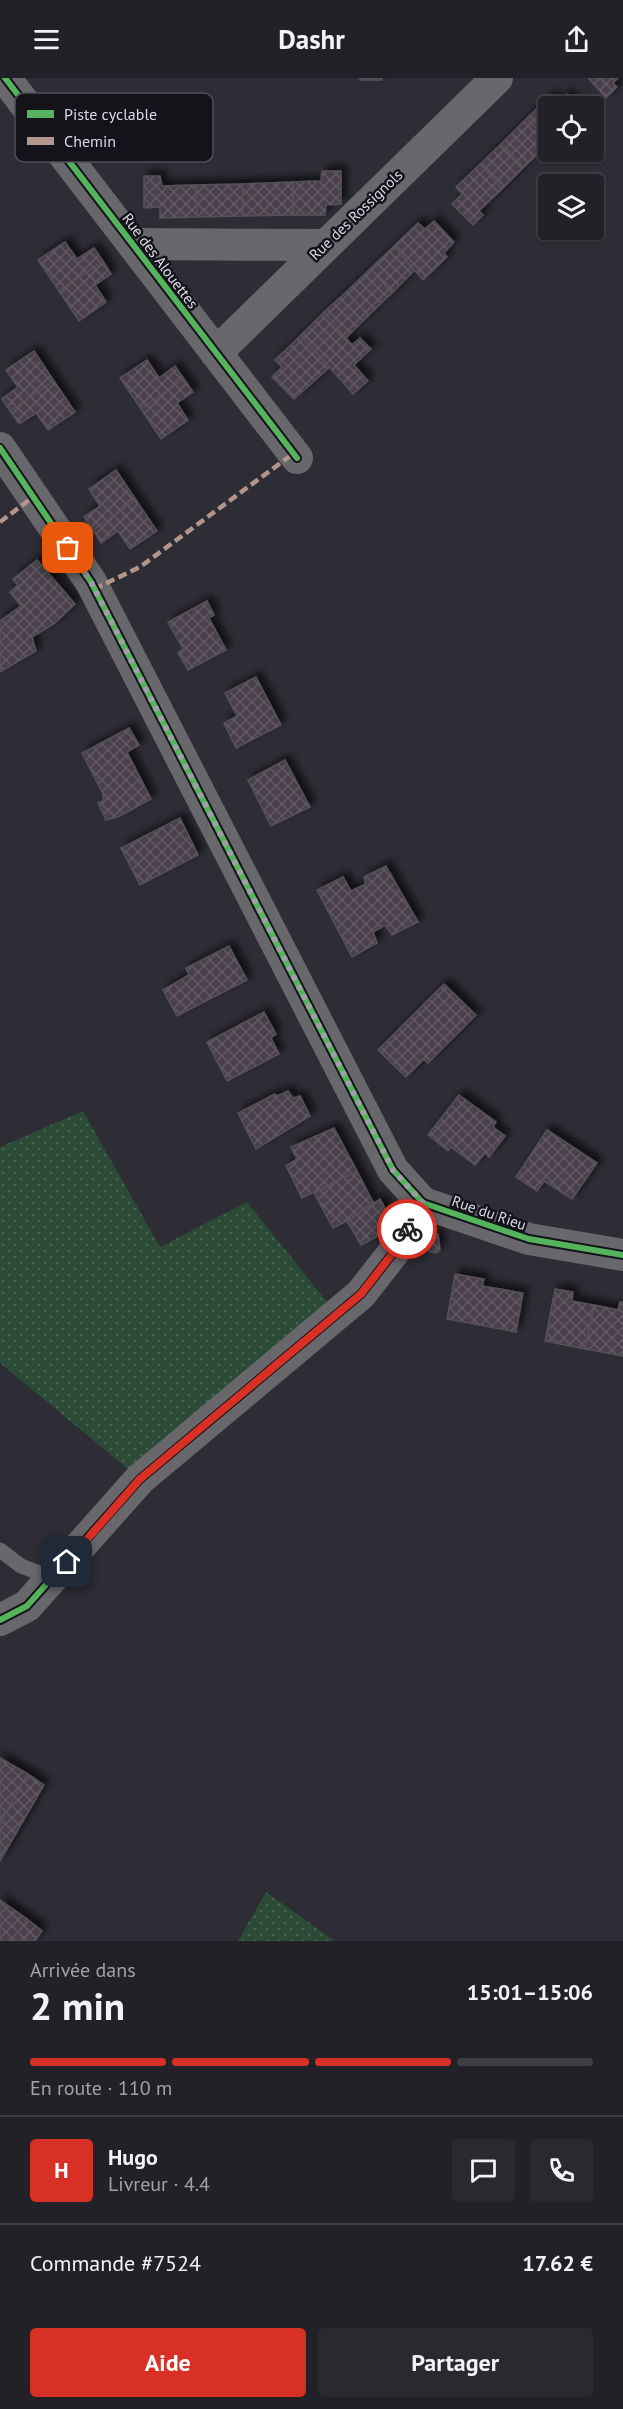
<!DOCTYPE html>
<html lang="fr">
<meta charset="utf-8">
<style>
:root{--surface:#222127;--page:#2a292f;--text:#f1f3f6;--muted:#a2a3a7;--line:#3f3e44;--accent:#d93025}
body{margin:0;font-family:"PT Sans",sans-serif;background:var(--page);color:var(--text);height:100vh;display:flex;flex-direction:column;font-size:22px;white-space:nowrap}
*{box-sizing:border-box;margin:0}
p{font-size:20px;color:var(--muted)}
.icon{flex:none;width:33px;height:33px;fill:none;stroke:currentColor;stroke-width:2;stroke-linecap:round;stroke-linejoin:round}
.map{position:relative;height:1863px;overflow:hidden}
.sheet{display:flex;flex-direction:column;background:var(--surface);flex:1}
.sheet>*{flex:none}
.buttons{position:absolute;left:538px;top:18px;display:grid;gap:12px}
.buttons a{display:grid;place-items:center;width:66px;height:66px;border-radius:6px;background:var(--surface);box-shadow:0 2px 4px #0004,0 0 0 2px var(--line);font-size:30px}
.pin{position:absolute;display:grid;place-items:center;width:51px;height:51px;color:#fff;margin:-26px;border-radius:12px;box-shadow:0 3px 9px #0006}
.courier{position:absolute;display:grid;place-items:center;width:60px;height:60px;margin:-30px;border:4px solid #d93025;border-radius:50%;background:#fff;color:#222;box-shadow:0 2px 8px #0007}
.overview em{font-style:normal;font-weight:700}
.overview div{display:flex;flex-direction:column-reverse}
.overview{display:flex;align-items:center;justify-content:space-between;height:102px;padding:0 30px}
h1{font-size:39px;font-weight:700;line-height:45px}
.bar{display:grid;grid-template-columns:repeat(4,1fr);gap:9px 6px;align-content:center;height:72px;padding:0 30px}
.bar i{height:8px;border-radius:4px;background:var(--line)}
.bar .selected{background:var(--accent)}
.bar p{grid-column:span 4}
.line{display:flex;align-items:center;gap:15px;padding:0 30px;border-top:2px solid var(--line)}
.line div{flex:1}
.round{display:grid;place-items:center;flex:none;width:63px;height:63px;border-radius:6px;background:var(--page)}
.action{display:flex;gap:12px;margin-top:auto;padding:12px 30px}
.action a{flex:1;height:69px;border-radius:6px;background:var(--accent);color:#fff;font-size:24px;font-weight:700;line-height:69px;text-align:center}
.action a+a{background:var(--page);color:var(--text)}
header{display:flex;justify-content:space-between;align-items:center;height:78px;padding:0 30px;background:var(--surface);font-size:27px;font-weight:700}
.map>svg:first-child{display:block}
.grass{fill:url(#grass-dots)}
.building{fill:url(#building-cross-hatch);stroke:#545157;stroke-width:1.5;filter:url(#shadow)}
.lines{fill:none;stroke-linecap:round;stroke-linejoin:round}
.lane{stroke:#68676c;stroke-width:15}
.street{stroke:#68676c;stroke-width:32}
.quiet{stroke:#b2968c;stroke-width:4.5;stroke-dasharray:9 4.5;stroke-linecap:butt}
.cycleway-casing{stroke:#14131a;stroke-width:10}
.cycleway{stroke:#56b35d;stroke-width:6}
.done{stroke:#a09ea7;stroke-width:6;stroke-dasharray:0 10.8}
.route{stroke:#d93025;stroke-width:8}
.labels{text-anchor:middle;stroke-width:5;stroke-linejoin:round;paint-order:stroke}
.street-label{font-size:15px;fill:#dddbe5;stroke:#14131a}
.key{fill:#14131a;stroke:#504f57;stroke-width:1.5}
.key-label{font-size:16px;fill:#dddbe5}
</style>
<header><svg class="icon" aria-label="menu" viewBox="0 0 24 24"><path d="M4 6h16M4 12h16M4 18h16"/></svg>Dashr<svg class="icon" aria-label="share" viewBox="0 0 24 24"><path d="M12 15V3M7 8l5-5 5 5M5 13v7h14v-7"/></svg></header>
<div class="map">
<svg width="623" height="1863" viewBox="0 0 623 1863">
<defs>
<pattern id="grass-dots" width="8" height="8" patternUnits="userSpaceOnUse" patternTransform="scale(1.5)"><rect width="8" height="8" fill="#2b4b36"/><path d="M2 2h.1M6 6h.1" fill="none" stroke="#496453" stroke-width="1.8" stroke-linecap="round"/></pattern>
<pattern id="building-cross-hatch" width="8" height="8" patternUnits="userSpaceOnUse" patternTransform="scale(1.5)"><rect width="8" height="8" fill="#483f4a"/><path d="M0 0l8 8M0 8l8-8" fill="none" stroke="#625a64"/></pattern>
<filter id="shadow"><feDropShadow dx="5.5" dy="-5.5" stdDeviation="3" flood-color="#0009"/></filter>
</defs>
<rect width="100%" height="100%" fill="#2e2c34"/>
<!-- grass -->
<g class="grass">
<path d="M83 1033 160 1169 247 1124 343 1244 140 1401 0 1285V1069Z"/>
<path d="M266 1814 335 1863H238Z"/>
</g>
<!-- building -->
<g class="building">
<rect x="360" y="0" width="22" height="2"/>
<path d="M588 0H618L613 5 617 9 606 20Z"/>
<path d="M567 16 579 28H549V65L527 40 551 17 558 25Z"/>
<path d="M527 40 549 65 524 89 501 66Z"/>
<path d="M501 66 524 89 502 111 480 86Z"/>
<path d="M480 86 502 111 479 133 483 137 473 147 452 126 462 116 456 109Z"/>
<path d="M322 93H341V126L326 127 325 137H293V104L321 103Z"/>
<path d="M144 98H160L162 108 196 107 197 139 160 140V129L144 130Z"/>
<path d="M293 104V137L243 138 242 106Z"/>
<path d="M242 106 243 138 197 139 196 107Z"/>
<path d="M434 143 454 164 444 175 447 179 423 202 394 168 418 145 425 151Z"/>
<path d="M65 164 77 181 94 170 103 183 59 213 38 182Z"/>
<path d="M394 168 414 193 392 215 370 191Z"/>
<path d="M103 183 111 196 95 207 106 224 79 243 59 213Z"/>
<path d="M370 191 392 215 368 238 347 213Z"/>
<path d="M347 213 368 238 346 260 324 234Z"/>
<path d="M324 234 352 267 360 260 371 271 354 287 368 303 353 316 301 257Z"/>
<path d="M301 257 329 290 294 321 272 299 282 289 275 282Z"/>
<path d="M34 273 54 303 10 333 2 321 18 309 6 292Z"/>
<path d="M147 282 159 300 175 288 184 301 141 331 120 300Z"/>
<path d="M184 301 193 314 177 325 188 342 161 361 141 331Z"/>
<path d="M54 303 75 334 48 352 36 335 19 346 10 333Z"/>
<path d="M116 392 136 422 93 452 84 439 100 428 89 411Z"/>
<path d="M136 422 157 453 130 471 118 453 101 465 93 452Z"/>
<path d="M37 482 75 526 54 546 32 559 36 573 0 594V543L21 528 10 514 18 507 13 501Z"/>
<path d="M207 523 214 537 209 540 226 572 188 592 178 575 183 571 168 544Z"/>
<path d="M256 599 281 647 236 670 224 645 237 638 225 615Z"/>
<path d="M129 650 139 667 127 674 151 721 120 738 106 742 98 725 103 723V716L82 675Z"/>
<path d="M285 682 310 729 271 748 248 702Z"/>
<path d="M180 740 198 777 140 807 121 770Z"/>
<path d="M386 788 418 844 392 857 385 847 373 854 377 865 352 879 317 812 343 799 351 813 366 806 364 799Z"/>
<path d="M229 868 247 902 177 938 163 912 189 897 186 890Z"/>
<path d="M444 906 476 937 428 985 424 981 406 999 378 972Z"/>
<path d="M264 934 276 956 271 960 279 976 227 1003 207 964Z"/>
<path d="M288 1013 293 1020 300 1018 310 1038 256 1071 238 1035 275 1016 277 1018Z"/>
<path d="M459 1017 496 1044 493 1049 505 1058 489 1079 485 1075 475 1087 451 1069 448 1073 428 1057Z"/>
<path d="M334 1050 357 1093 302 1120 286 1088 297 1081 291 1069Z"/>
<path d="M547 1052 597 1085 572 1121 544 1103 537 1113 516 1099Z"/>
<path d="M357 1093 373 1124 347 1143 333 1150 314 1115Z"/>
<path d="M380 1121 392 1143 390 1152 361 1167 347 1143Z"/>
<path d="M438 1156 440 1172 436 1175 430 1174 425 1159Z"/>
<path d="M455 1196 484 1201 482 1208 523 1215 516 1254 447 1241Z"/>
<path d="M555 1211 573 1214 572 1223 594 1227 585 1271 545 1263Z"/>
<path d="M620 1224H623V1278L585 1271 594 1227 618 1232Z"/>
<path d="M0 1680 28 1696 0 1745Z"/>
<path d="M28 1696 44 1707 0 1783V1745Z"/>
<path d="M0 1822 27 1841 11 1863H0Z"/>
<path d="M27 1841 42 1853 35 1863H11Z"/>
</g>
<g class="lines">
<!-- lane -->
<path class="lane" d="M0 1472 21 1488 53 1500"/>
<!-- street -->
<g class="street">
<path d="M5 0 297 380"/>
<path d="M133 166 326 167"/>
<path d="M216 275 497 0"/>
<path d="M0 370 91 504 393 1092 423 1125 529 1161 623 1177"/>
<path d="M0 1542 27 1528 140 1401 361 1216 393 1175 423 1125"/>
</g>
<!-- quiet -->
<g class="quiet">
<path d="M0 444 33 419"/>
<path d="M94 511 140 489 294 375"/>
</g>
<!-- cycleway casing -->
<g class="cycleway-casing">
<g id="cycleway">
<path d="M5 0 297 380"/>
<path d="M0 370 91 504 393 1092 423 1125 529 1161 623 1177"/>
<path d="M0 1542 27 1528 140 1401 361 1216 393 1175 423 1125"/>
</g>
</g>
<!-- cycleway -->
<use href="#cycleway" class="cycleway"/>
</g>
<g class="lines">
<!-- done -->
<path class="done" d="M68 470 91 504 393 1092 423 1125 407 1151"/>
<!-- route -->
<path class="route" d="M67 1484 140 1401 361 1216 393 1175 407 1151"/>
</g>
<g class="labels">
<!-- street labels -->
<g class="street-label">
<text transform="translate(356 137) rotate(-44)" y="5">Rue des Rossignols</text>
<text transform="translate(160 183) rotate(53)" y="5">Rue des Alouettes</text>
<text transform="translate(489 1135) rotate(19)" y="5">Rue du Rieu</text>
</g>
</g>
<!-- legend -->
<rect x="15" y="15" width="198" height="69" rx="9" class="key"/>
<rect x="27" y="32" width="27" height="8" fill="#56b35d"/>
<rect x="27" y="59" width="27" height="8" fill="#b2968c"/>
<g class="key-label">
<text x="64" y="42">Piste cyclable</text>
<text x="64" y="69">Chemin</text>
</g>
</svg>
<div class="buttons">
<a><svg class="icon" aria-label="locate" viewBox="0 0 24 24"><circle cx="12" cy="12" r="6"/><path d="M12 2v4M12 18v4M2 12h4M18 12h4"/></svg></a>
<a><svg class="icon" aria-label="layers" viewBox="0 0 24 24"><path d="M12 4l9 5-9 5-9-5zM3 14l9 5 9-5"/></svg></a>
</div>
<div class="pin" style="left:68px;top:470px;background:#ea580c"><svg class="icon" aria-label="bag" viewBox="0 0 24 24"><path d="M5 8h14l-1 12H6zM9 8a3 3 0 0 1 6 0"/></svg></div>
<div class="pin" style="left:67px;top:1484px;background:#1f2937"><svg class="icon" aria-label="home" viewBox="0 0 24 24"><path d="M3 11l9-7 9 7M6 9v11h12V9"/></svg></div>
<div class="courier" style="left:407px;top:1151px"><svg class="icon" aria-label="bike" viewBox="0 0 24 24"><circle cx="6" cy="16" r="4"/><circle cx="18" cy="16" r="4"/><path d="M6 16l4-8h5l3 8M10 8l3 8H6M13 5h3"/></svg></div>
</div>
<section class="sheet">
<div class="overview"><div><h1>2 min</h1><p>Arrivée dans</p></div><em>15:01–15:06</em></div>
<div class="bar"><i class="selected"></i><i class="selected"></i><i class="selected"></i><i></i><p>En route · 110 m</p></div>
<div class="line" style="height:108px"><b class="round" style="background:var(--accent);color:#fff">H</b><div><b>Hugo</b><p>Livreur · 4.4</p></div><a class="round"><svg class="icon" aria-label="chat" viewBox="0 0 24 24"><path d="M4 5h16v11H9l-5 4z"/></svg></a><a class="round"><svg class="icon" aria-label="phone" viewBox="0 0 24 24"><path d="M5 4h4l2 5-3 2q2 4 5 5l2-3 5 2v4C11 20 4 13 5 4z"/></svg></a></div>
<div class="line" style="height:78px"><div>Commande #7524</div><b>17.62 €</b></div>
<div class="action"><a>Aide</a><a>Partager</a></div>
</section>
